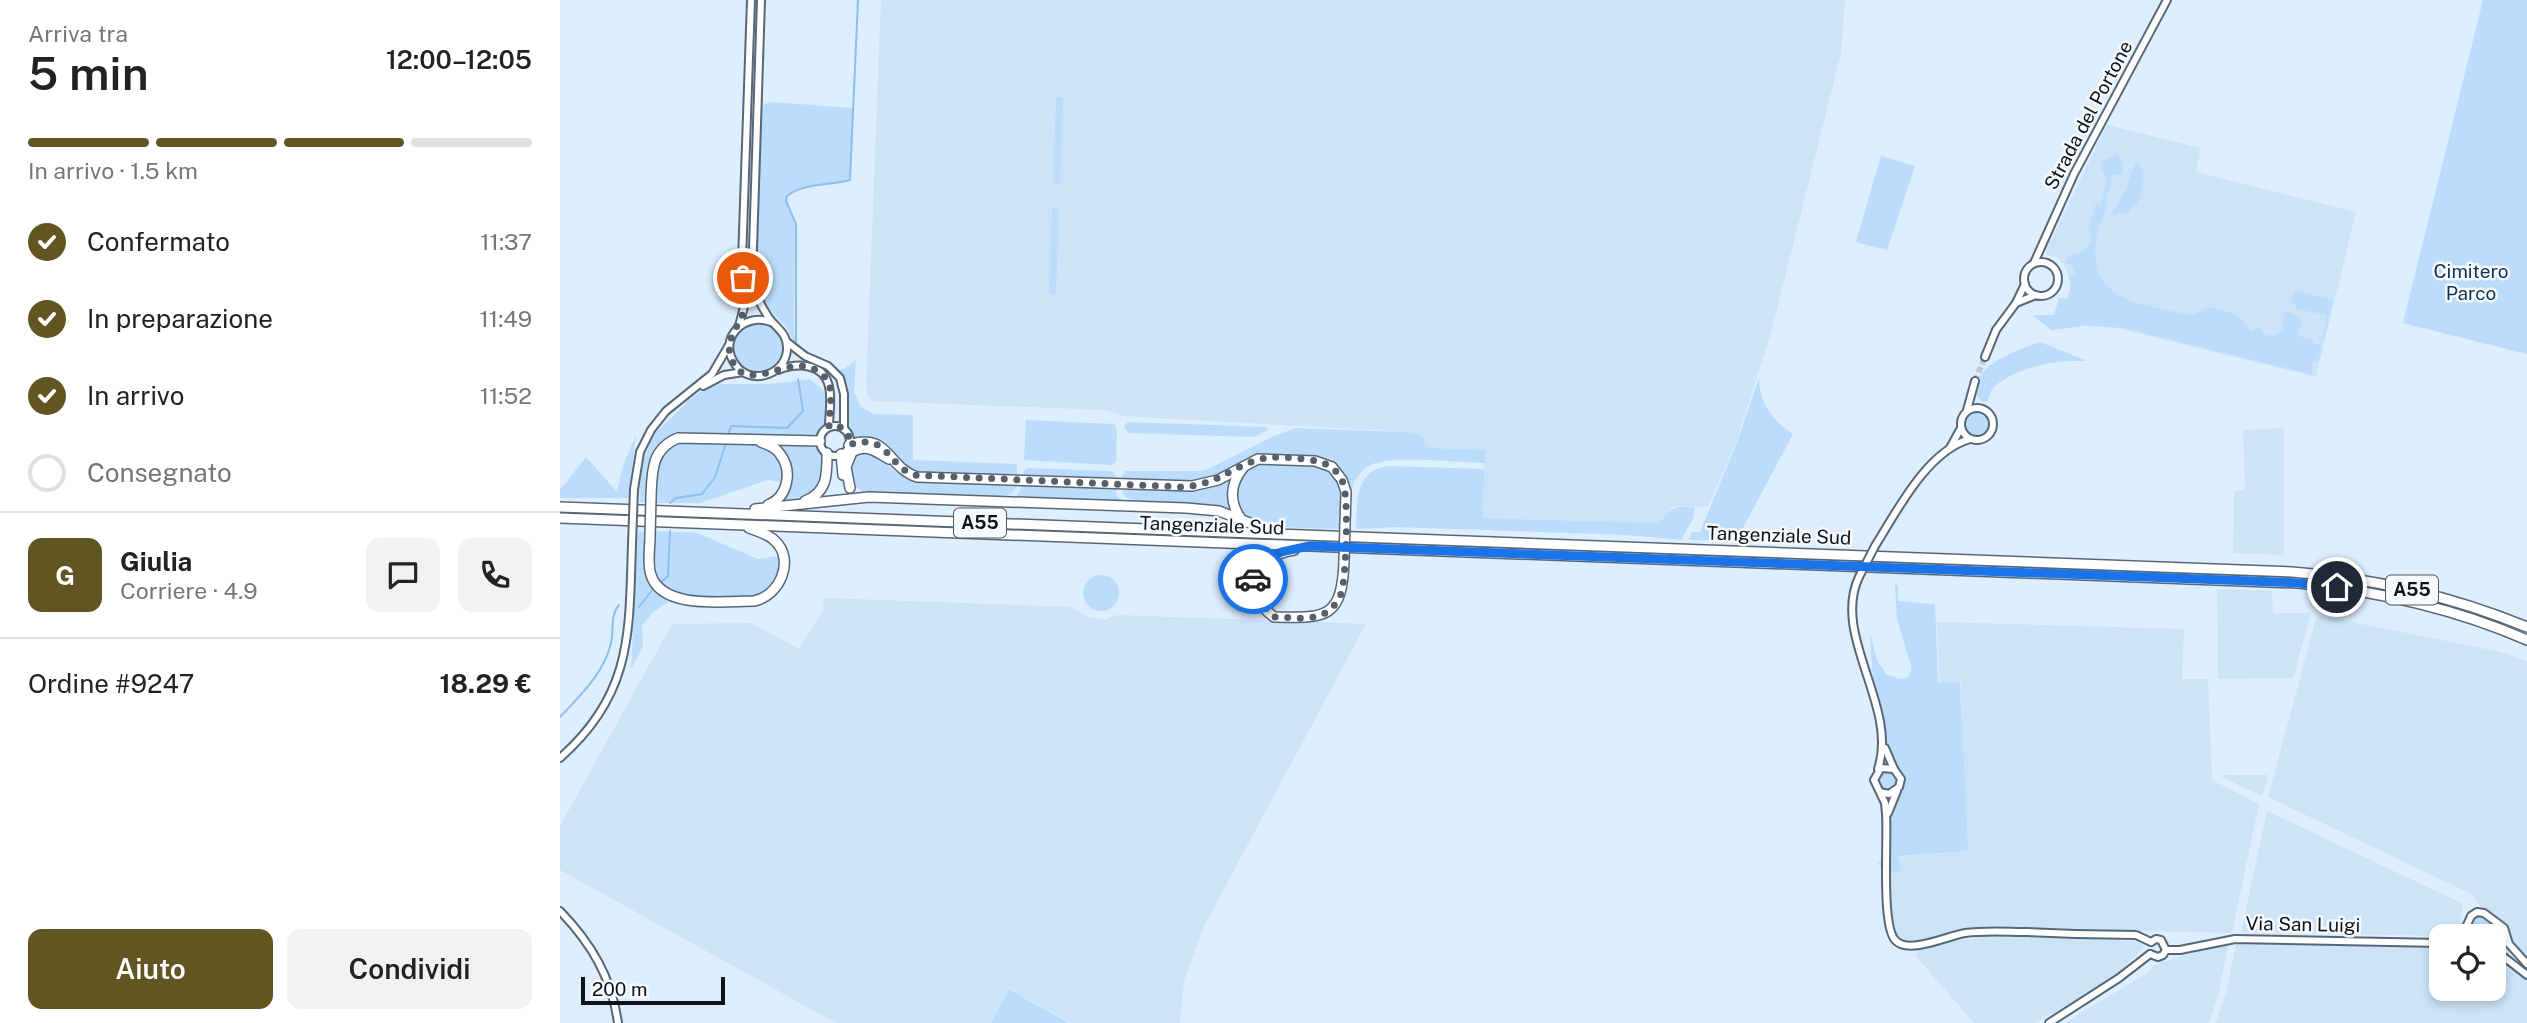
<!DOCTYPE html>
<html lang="it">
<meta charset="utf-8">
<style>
:root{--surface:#fff;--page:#f2f2f2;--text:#222;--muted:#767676;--line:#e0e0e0;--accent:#615622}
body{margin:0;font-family:"Public Sans",sans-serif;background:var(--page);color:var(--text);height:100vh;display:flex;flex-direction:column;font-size:26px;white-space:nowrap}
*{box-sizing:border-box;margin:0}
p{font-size:23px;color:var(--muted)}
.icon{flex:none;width:38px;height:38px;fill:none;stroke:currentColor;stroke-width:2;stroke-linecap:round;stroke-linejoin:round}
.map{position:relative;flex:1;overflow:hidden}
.details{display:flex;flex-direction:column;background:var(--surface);width:560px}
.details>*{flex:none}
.tools{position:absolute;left:1869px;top:924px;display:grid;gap:14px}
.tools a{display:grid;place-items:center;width:77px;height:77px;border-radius:14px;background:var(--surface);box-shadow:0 4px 10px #0003;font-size:35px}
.scale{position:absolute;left:21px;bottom:18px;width:144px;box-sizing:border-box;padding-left:7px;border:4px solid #0d1319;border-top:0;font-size:19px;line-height:24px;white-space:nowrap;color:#0d1319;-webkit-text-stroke:5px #f6fafd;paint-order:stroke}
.pin{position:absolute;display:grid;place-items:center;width:60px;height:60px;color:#fff;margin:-30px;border:4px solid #fff;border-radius:50%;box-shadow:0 2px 7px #0007}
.courier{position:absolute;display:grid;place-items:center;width:70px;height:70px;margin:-35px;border:5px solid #1a73e8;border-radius:50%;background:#fff;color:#222;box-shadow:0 2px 9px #0007}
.headline em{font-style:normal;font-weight:600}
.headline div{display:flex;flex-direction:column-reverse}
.headline{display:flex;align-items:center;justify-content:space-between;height:119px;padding:0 28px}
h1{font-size:46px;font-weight:600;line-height:52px}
.bar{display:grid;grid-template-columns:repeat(4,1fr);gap:10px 7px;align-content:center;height:84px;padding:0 28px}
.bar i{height:9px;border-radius:5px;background:var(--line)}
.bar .on{background:var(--accent)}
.bar p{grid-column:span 4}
.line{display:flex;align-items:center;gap:18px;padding:0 28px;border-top:2px solid var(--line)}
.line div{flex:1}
.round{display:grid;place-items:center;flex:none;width:74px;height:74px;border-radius:14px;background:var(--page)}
ol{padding:0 28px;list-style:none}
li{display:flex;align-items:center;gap:21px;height:77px}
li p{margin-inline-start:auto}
li .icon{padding:7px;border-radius:50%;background:var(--accent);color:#fff;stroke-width:4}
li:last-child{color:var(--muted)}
li i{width:38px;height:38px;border:4px solid var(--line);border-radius:50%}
.cta{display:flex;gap:14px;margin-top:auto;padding:14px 28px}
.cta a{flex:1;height:80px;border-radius:14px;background:var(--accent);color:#fff;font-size:28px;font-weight:600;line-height:80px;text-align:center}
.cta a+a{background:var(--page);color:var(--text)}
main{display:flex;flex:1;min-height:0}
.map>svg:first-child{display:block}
.built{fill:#cce3f8}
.green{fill:#bbdcfb}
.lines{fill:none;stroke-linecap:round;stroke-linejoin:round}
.stream{stroke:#8ebfec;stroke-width:2}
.secondary-tunnel{stroke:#becddc;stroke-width:6;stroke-dasharray:6 3;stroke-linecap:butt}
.secondary-casing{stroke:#586775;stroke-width:10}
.highway-casing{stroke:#586775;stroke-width:12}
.secondary{stroke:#fff;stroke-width:6}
.highway{stroke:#fff;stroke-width:9}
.secondary-bridge-casing{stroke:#586775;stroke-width:10;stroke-linecap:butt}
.highway-bridge-casing{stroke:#586775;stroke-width:12;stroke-linecap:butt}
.secondary-bridge{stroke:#fff;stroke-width:6}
.highway-bridge{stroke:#fff;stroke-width:9}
.done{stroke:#56606a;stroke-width:7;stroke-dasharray:0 12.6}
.route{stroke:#1a73e8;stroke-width:9}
.labels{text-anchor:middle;stroke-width:5;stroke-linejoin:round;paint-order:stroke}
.shield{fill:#f6fafd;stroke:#53585d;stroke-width:2}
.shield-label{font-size:18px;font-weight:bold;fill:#0d1319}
.street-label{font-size:19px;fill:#0d1319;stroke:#f6fafd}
.park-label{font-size:19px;fill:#0e3351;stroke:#f6fafd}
</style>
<main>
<section class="details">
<div class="headline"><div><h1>5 min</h1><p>Arriva tra</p></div><em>12:00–12:05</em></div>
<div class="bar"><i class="on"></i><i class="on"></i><i class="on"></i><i></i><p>In arrivo · 1.5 km</p></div>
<ol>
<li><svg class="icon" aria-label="check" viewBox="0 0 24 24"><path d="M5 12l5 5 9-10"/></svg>Confermato<p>11:37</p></li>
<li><svg class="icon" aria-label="check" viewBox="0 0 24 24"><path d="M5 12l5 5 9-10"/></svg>In preparazione<p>11:49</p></li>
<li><svg class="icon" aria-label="check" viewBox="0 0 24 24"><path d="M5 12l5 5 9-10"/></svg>In arrivo<p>11:52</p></li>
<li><i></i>Consegnato</li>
</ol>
<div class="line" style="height:126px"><b class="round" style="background:var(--accent);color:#fff">G</b><div><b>Giulia</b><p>Corriere · 4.9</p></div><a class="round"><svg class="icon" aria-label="chat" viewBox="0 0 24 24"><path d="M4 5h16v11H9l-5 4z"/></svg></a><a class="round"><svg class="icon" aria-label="phone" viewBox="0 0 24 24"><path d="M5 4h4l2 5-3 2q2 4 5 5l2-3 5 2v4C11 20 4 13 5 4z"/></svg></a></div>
<div class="line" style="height:91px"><div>Ordine #9247</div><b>18.29 €</b></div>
<div class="cta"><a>Aiuto</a><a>Condividi</a></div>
</section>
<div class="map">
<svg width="1967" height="1023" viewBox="0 0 1967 1023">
<rect width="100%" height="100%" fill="#def"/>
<!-- built -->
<g class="built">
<path d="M321 0H1285L1281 54 1211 333 1176 442 1148 507 1116 506 1110 509 1099 523 922 518 925 450 872 448 846 432 564 416 545 410 313 401 308 395 306 386Z"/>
<path d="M1547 125 1641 148 1636 172 1796 212 1756 377 1557 328 1525 326 1491 330 1499 298 1507 299 1511 285 1507 270 1497 257 1488 256 1486 250Z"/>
<path d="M1724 428V555L1673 553 1674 491 1685 490 1683 430Z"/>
<path d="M1657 589 1712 591 1713 613H1751L1733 678 1658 679Z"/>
<path d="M264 598 511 607 528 617 545 620 557 615 806 624 643 928 624 981 620 1023H511L449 988 429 1023H276L0 870V826L112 624 191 623 239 649 263 610Z"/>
<path d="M1757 615 1941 652 1967 661V958L1956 947 1945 923 1921 907 1912 895 1905 891 1708 797Z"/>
<path d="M1377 622 1624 629 1622 679H1648L1652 780 1699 804 1672 933 1434 928 1384 934 1352 945H1346L1337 939 1331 926 1327 874 1340 872 1339 857 1408 851 1403 786 1401 683H1379Z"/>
<path d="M1662 774 1665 775H1708L1702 796 1664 778Z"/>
<path d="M1707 811 1903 904 1899 936 1681 933Z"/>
<path d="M1434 936 1575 941 1580 942 1584 947 1557 975 1495 1014 1491 1013 1475 1023H1414L1355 955 1361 949 1387 942Z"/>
<path d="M1677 941 1881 946V989H1934V955L1967 979V1023H1656L1666 992Z"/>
<path d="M1669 942 1659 991 1649 1023H1505L1590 971 1594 965Z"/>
</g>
<!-- green -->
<g class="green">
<path d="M1923 0H1967V354L1843 323Z"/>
<path d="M496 97H503L500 183H493Z"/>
<path d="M212 102 293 108 290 180C272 187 234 179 225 201L235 224 234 330 236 346 227 328 203 302 196 281 201 108 204 104Z"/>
<path d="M1556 155 1562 160 1563 174 1553 175 1545 203 1548 205C1533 235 1525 276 1560 296 1580 307 1607 309 1629 315L1635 314 1645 308C1665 308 1681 315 1691 332L1700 328C1705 339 1715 337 1723 329L1725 310 1742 319 1738 336 1753 340 1752 343 1762 346 1758 362 1753 361 1751 374 1563 328 1528 325 1491 330 1472 315H1494L1499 298 1507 299 1511 285 1508 276 1515 274 1512 266 1505 262 1511 254 1525 251 1532 239 1529 230 1535 205 1541 206 1547 179 1541 168V162Z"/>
<path d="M1321 156 1355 166 1327 250 1296 242Z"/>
<path d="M1576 161C1590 173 1581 190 1577 206H1573L1567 214 1558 212 1555 216 1552 214 1565 192Z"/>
<path d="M492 208H499L496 294H489Z"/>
<path d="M1735 290 1773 300 1764 339 1757 337 1763 336 1767 315 1737 309 1731 299Z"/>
<circle cx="198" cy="348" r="25"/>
<path d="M1480 342 1527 361C1494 360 1464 365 1436 385L1432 389 1427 401 1424 402C1418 399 1415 396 1416 388 1419 362 1459 350 1480 342Z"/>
<path d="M296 360 294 392 300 406 314 414 353 415V460L457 464V478L358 474 294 440 292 431 287 426 288 392 284 379 275 369H284Z"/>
<path d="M1199 378C1200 404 1212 421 1233 434L1176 541 1129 540 1132 532H1140L1177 442Z"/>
<path d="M250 379 266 393 265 424 260 427 256 437 149 433 119 435 105 441 97 449 88 469 86 502H80L79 482 84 458 95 433 134 396 154 384H209Z"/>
<circle cx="1417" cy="424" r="16"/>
<path d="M466 420 554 424 557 430 556 462 551 465 464 460Z"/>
<path d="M568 422 707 427 708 430 693 437 568 433 564 426Z"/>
<path d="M736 428 846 432 861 436 867 445 872 448 925 450V463C900 462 830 455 810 465 798 472 793 483 790 496L778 469 706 455 643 482 564 481 562 477 565 471H644L714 436Z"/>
<path d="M76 435 68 498H0V490L26 457 57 492 63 466Z"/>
<path d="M126 440C160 442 226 431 223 482L208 480 140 503H97C96 470 92 455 126 440Z"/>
<path d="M219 445H254C269 461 265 468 260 488L249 496 220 502C236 478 234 468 219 445Z"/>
<path d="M304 451 332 463 347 476 457 484C456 492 450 495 443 496H366L303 492 296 487 289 470 295 454Z"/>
<path d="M702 461C727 462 778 455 782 490 783 503 782 516 782 529 761 528 699 530 685 517 678 512 675 500 676 492 676 476 688 468 702 461Z"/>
<path d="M828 466 924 469 923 518 1099 523C1113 506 1113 506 1135 507L1133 519 1121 540 1068 535 837 527 796 529C797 502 795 470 828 466Z"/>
<path d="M467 468 550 471 554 473 556 477 552 481 464 477 463 472Z"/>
<path d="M674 474 672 509 607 502 572 500 565 497 561 487 623 490Z"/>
<path d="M462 484 555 487 557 496 562 501 453 498 459 493Z"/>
<path d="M86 531C83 562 84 581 109 601L93 612 82 626 83 646 71 669 78 532Z"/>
<path d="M95 531 137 533 198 559 218 556 222 569C218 578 216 587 208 592 194 601 132 599 116 594 111 592 106 588 103 584 92 569 95 549 95 531Z"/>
<circle cx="541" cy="593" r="18"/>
<path d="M1335 585H1338V601L1375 604 1378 683H1400L1408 851 1339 856 1340 872 1326 873 1318 863 1324 861 1310 633 1318 663 1323 668 1325 674 1340 679 1347 678 1351 671V666L1337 619Z"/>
<path d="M1918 916C1927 918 1942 928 1944 938L1942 942 1934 946V936C1923 936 1911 936 1911 922Z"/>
<path d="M449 989 509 1023H430Z"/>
</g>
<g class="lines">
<!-- stream -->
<g class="stream">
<path d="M236 346V224L226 201 227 196C244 182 270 186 290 180L298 0"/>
<path d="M168 435 171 426 227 428 243 411 238 379"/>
<path d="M110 503 116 498 142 494 155 477 166 443"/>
<path d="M100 583 108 576 110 531"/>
<path d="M79 607 93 589"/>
<path d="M0 717C20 696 44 673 51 643 54 630 50 615 59 605"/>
</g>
<!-- secondary-tunnel -->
<path class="secondary-tunnel" d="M1415 381 1425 357"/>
<!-- secondary casing -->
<g class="secondary-casing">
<g id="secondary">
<path d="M201 0 192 279C194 293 201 306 209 318 217 329 228 333 227 350 225 376 189 386 175 364 157 338 185 312 211 322"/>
<circle cx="1481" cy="279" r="17"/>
<path d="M1474 263 1514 174 1607 0"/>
<path d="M1456 303 1476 295"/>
<path d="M179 326 185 303 182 261 191 0"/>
<path d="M227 342 245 356 268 366 280 378 284 394V429"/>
<path d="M1425 357 1436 330 1456 303 1465 284"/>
<path d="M218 370C236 363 264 362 269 387 272 399 269 414 269 427"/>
<path d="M143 386 164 375 183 372"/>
<circle cx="1417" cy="424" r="16"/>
<path d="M1407 410 1415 381"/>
<circle cx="275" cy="441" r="15"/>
<path d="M1390 448 1401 428"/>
<path d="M74 489 80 452 91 430 106 411 152 374 169 345"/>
<path d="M1315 546C1337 511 1367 451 1410 439"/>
<path d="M1299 577C1271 636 1339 707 1318 769"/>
<path d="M1325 748 1334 769"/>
<path d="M0 758C73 694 69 632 72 544"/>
<path d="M1320 792 1329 794 1339 787 1341 779 1334 769 1321 768 1314 780 1325 803 1326 814C1328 838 1321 924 1335 940 1348 955 1387 936 1405 933 1426 930 1448 932 1469 932 1505 934 1540 935 1576 935L1591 942"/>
<path d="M1328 813 1337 791"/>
<path d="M0 911C31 943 52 978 58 1023"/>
<path d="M1906 927 1911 936"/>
<path d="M1902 936 1911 916 1917 912 1924 913 1944 928 1949 944 1967 964"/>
<path d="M1591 942 1596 939 1601 940 1606 950"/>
<path d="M1935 950 1967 975"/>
<path d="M1590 954 1598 957 1603 955 1606 950H1620L1675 939 1881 943"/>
<path d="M1489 1023 1559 978 1590 954"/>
</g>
</g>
<!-- highway casing -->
<g class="highway-casing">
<g id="highway">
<path d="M201 442C208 445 216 447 220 454 233 471 228 497 208 505"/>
<path d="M289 445C328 431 328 468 357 477L632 486 658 480 698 459 755 461 772 467 782 480 786 492 785 523"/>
<path d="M281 454 283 475"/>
<path d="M290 488 286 467 292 452C307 443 316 452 329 459"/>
<path d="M91 497C92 472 91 449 118 438L260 441"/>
<path d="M245 501C268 492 267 474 267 453"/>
<path d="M0 507 1732 572C1813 578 1891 596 1967 627"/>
<path d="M195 509 309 497 626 508 659 511 710 531"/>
<path d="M0 518 1738 583C1817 591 1894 608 1967 640"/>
<path d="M681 519C669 502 670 484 683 468"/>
<path d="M90 537C90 549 87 563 91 575 102 610 165 601 194 601 220 596 236 559 214 540 208 534 197 531 189 528"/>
<path d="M734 550C690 558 675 587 714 617 766 618 782 619 784 561"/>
</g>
</g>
<!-- secondary -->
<use href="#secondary" class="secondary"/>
<!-- highway -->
<use href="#highway" class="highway"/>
<!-- secondary-bridge casing -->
<g class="secondary-bridge-casing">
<g id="secondary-bridge">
<path d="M72 544 74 489"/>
<path d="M1299 577 1315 546"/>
</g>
</g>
<!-- highway-bridge casing -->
<g class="highway-bridge-casing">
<g id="highway-bridge">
<path d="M90 537 91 497"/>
<path d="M784 561 785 523"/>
</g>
</g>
<!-- secondary-bridge -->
<use href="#secondary-bridge" class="secondary-bridge"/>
<!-- highway-bridge -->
<use href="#highway-bridge" class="highway-bridge"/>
</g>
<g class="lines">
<!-- done -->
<path class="done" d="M183 278C184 288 187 299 184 310 180 325 166 338 170 354 182 400 226 354 254 369 261 372 266 377 269 384 273 397 269 413 269 427 282 424 291 432 289 445 327 432 326 463 353 475L622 487C656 485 668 469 697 460 713 455 739 458 756 461 768 463 779 471 783 483 789 498 786 573 782 590 780 599 774 607 767 612 752 622 731 617 715 617L695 598 693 579"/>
<!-- route -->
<path class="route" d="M693 579C699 552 726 551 750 546L1638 579 1738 583 1777 587"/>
</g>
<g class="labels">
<!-- shield labels -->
<g class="shield">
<rect x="394" y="508.5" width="52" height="29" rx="5"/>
<rect x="1826" y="575.5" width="52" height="29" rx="5"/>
</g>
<g class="shield-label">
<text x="420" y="529">A55</text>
<text x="1852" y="596">A55</text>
</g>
<!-- street labels -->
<g class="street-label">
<text transform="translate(1528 115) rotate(-62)" y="7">Strada del Portone</text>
<text transform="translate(652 525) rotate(2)" y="7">Tangenziale Sud</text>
<text transform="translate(1219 535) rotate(2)" y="7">Tangenziale Sud</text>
<text transform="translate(1743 924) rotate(1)" y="7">Via San Luigi</text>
</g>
<!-- park labels -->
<g class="park-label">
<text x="1911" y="278">Cimitero<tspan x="1911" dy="22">Parco</tspan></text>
</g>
</g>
</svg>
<div class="tools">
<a><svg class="icon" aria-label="locate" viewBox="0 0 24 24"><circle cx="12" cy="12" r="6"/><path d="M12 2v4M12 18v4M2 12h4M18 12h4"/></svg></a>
</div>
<div class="scale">200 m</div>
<div class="pin" style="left:183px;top:278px;background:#ea580c"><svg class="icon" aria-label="bag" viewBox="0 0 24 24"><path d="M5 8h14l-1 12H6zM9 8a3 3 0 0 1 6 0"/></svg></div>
<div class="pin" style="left:1777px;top:587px;background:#1f2937"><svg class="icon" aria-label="home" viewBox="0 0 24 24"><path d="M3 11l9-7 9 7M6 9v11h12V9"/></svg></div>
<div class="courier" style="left:693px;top:579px"><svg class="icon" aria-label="car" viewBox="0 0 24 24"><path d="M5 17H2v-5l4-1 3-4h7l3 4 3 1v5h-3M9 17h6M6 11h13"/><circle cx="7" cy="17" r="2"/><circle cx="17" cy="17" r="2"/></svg></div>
</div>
</main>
